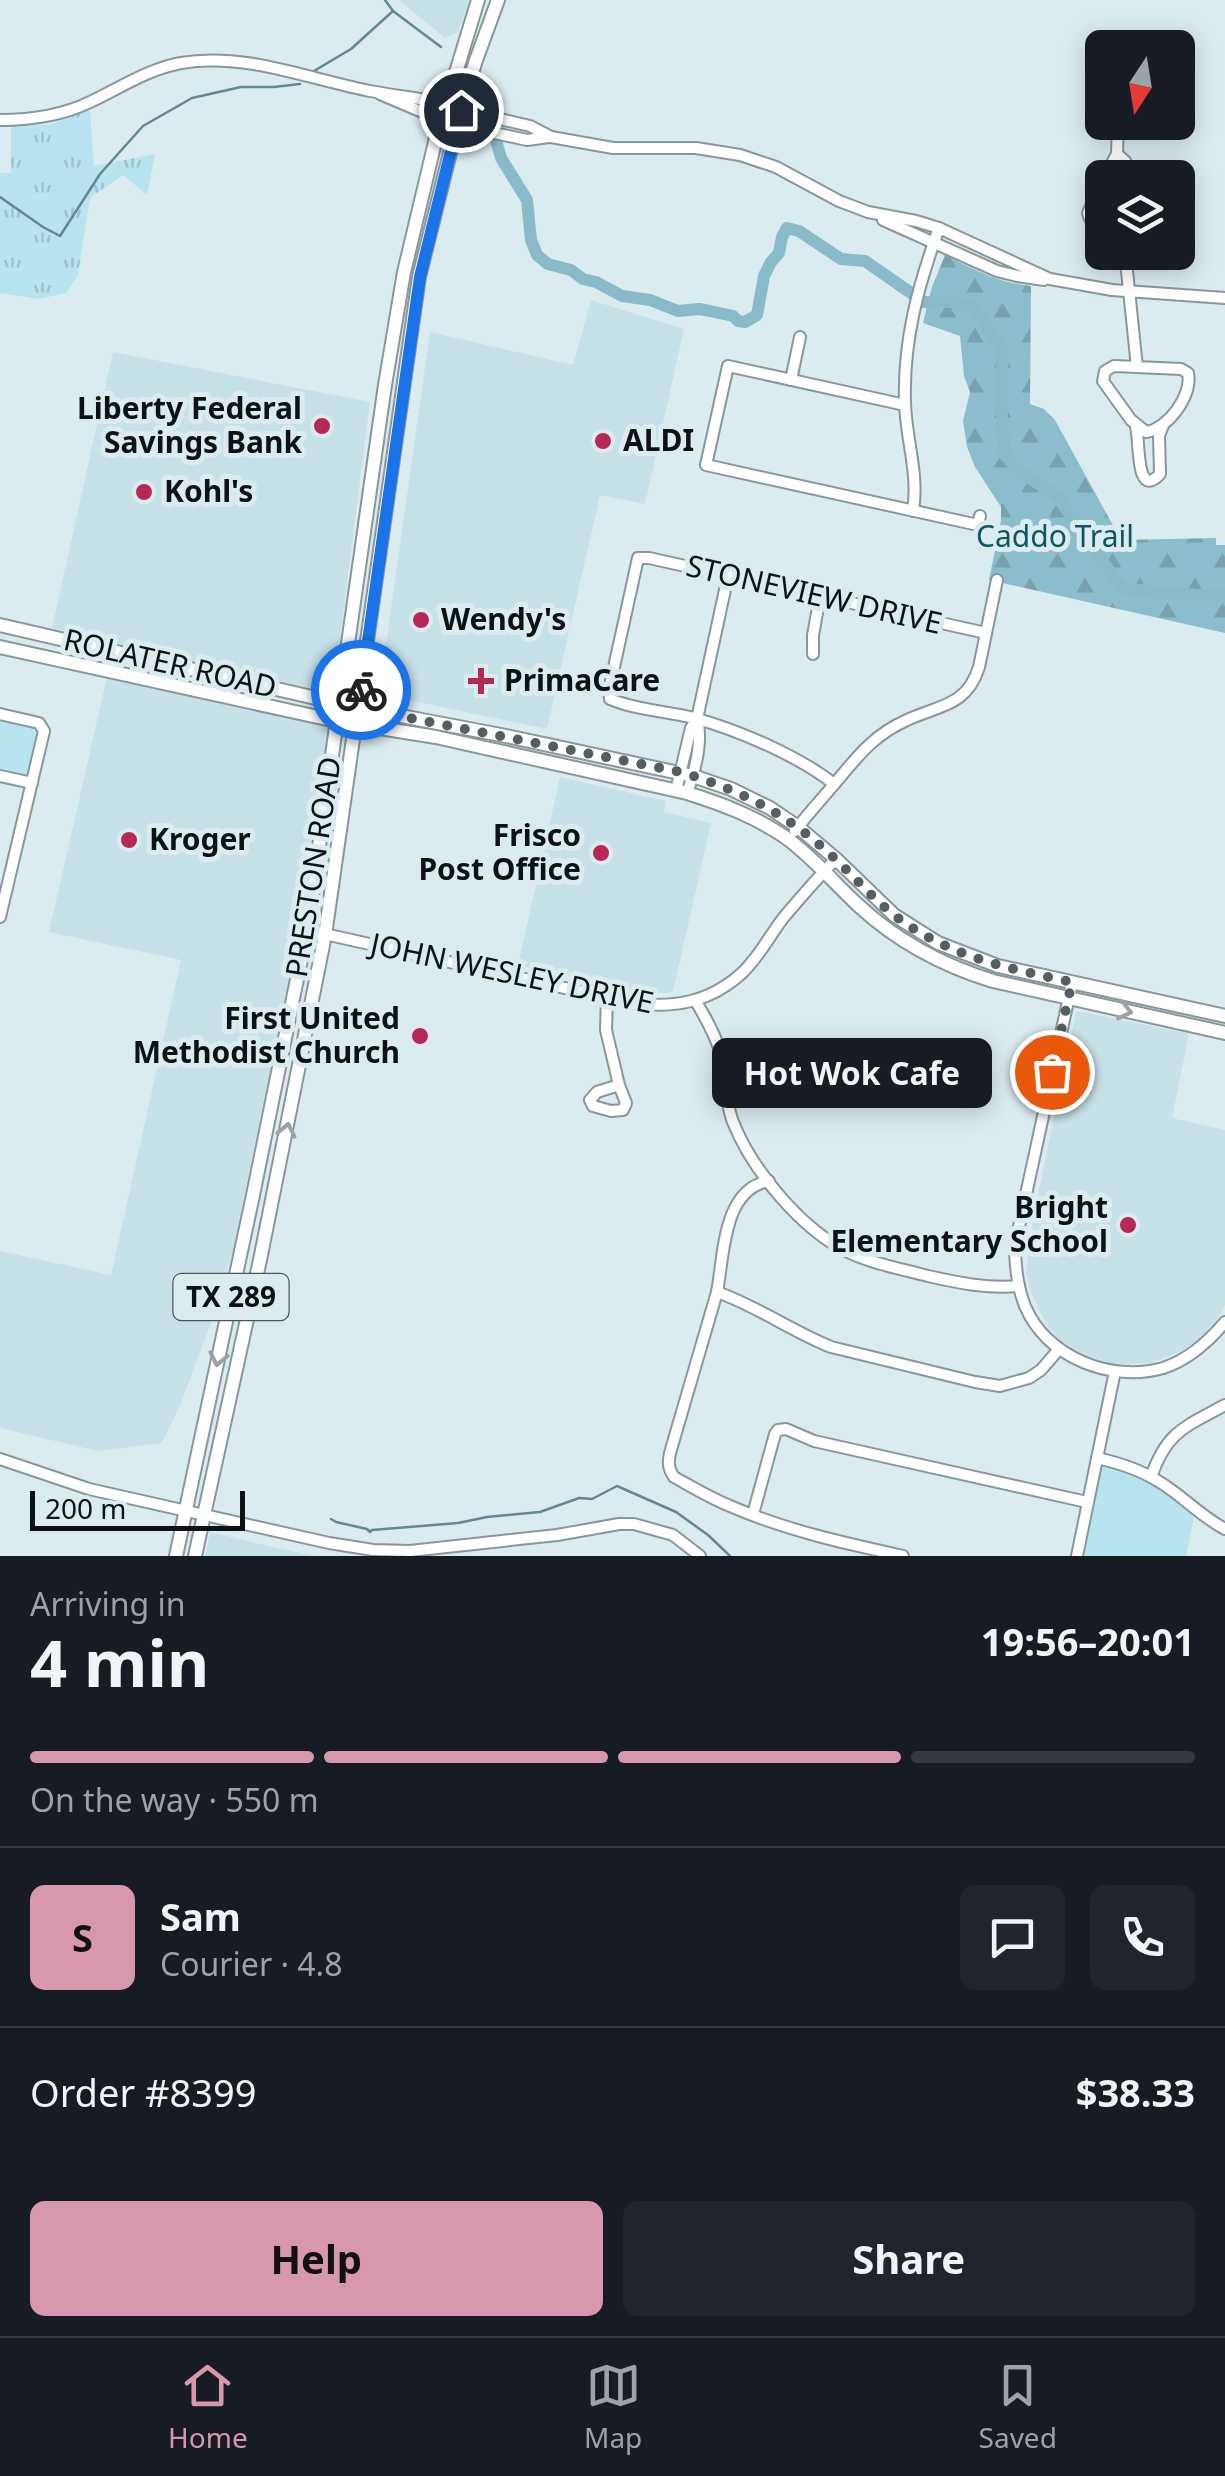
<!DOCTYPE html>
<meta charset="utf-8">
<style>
:root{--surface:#171b24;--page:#20242c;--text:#f1f3f6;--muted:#9ea1a6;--line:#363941;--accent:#d798ae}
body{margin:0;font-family:"Noto Sans",sans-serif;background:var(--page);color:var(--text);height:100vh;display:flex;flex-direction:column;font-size:38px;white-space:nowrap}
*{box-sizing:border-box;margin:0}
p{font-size:32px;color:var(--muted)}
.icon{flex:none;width:55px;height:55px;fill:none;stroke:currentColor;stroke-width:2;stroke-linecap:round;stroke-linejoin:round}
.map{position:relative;height:1556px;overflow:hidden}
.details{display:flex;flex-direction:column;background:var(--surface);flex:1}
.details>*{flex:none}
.needle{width:65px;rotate:192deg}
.controls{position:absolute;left:1085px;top:30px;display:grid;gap:20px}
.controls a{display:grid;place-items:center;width:110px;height:110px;border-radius:15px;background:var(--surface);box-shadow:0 5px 25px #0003;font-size:50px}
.scale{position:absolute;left:30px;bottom:25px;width:215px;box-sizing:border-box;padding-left:10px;border:5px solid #0d1314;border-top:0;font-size:28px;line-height:35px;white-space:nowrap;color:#0d1314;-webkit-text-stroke:8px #dbecf1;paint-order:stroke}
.pin{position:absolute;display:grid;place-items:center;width:85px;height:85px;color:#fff;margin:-42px;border:5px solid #fff;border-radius:50%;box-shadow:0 2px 10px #0007}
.courier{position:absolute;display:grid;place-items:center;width:100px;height:100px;margin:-50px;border:8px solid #1a73e8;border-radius:50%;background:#fff;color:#222;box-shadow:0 2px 12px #0007}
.bubble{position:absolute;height:70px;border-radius:15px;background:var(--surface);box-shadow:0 5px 25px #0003;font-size:32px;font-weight:700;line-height:70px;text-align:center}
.summary em{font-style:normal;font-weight:700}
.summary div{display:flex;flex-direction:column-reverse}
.summary{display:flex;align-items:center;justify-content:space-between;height:170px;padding:0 30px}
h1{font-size:65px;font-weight:700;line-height:75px}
.bar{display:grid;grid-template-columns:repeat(4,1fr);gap:15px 10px;align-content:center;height:120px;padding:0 30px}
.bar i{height:12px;border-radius:8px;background:var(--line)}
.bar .selected{background:var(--accent)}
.bar p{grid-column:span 4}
.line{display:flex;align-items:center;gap:25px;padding:0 30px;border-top:2px solid var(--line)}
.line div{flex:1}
.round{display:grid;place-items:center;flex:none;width:105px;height:105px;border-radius:15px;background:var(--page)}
.action{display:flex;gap:20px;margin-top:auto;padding:20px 30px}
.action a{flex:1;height:115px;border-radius:15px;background:var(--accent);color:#111;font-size:40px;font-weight:700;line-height:115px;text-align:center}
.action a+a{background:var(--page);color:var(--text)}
.tab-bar{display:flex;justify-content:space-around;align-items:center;height:140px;border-top:2px solid var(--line);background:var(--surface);font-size:28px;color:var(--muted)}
.tab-bar a{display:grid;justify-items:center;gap:5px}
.tab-bar .selected{color:var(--accent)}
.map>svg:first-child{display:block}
.built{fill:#c7e1e8}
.grass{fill:url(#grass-tufts)}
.forest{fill:url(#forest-firs)}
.green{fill:#b8e4f0}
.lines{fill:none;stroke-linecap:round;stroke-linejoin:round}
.stream{stroke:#648892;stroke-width:2.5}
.river{stroke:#89bac8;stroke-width:12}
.minor-casing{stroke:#88979c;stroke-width:14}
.major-casing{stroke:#88979c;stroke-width:16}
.minor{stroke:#fff;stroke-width:10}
.major{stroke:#fff;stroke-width:12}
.oneway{stroke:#9ea1a1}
.done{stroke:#555f61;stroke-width:10;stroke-dasharray:0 18}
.route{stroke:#1a73e8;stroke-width:12}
.poi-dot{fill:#b72856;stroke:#dbecf1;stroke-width:4}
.labels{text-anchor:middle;stroke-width:10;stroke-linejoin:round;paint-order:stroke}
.shield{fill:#dbecf1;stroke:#4b5456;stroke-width:2.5}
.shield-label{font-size:28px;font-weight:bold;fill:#0d1314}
.poi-label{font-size:30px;font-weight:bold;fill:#0d1314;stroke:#dbecf1;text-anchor:start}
.park-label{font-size:30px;fill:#115565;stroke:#dbecf1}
.street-label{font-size:30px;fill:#0d1314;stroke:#dbecf1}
</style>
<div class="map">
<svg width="1225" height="1556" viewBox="0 0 1225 1556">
<defs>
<pattern id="grass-tufts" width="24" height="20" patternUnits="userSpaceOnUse" patternTransform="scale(2.5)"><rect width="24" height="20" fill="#b8e4f0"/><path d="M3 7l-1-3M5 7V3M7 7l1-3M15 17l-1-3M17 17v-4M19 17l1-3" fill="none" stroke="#9dc3cd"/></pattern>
<pattern id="forest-firs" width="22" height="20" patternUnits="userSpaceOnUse" patternTransform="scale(2.5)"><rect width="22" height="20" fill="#8cbdcc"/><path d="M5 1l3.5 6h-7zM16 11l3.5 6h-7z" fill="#78a2ae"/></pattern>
</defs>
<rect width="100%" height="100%" fill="#dbecf1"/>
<!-- built -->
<g class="built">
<path d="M399 0H469L458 32 445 38Z"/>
<path d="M591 300 684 329 645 504 600 495 547 729 379 694 430 332 573 365Z"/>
<path d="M113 352 370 402 333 693 52 628Z"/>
<path d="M107 677 331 724 296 916 288 983 232 1254 210 1325 181 1403 162 1443 98 1451 0 1428V1251L111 1275 181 960 49 932Z"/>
<path d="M560 777 666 801 664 812 711 823 673 992 647 994 518 965Z"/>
<path d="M1076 1012H1084L1189 1034 1172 1118 1225 1130V1305L1217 1319 1200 1338 1182 1351 1150 1363 1112 1364 1077 1352 1058 1339 1045 1322 1031 1292 1026 1273 1033 1219Z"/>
<path d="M210 1532 277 1548 315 1556H205Z"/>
</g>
<!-- grass -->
<path class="grass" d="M90 110 94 166 155 154 147 195 123 175 90 198 78 275 66 293 39 299 0 293V173H11V127L16 125H48Z"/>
<!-- forest -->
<path class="forest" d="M945 255C973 269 999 283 1031 286L1030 404 1044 409 1055 420 1121 540 1216 538V545H1225V633L989 580 1001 520V507L975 467 967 447 963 421 970 392 964 376 960 336 923 323 932 287Z"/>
<!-- green -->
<g class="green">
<path d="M0 718 35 727 39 734 30 773 27 776 0 772Z"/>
<path d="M1105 1465C1123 1468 1156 1483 1171 1495 1179 1501 1186 1510 1194 1517L1186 1556H1084L1101 1469Z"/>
</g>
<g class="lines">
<!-- stream -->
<g class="stream">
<path d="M385 0 393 11 441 47"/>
<path d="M314 71 351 49 393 11"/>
<path d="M0 197 43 227 60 236 100 174 143 126 192 98 241 87H274L300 84"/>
<path d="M331 1519 336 1522 367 1529 370 1532 372 1530 458 1523 487 1517 540 1512 579 1498 592 1499 617 1486 676 1512 708 1535 730 1556"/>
</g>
<!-- river -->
<path class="river" d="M496 140 501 158 527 200 531 240 537 255 548 264 571 270 583 279 596 282 622 296 650 300 678 311 699 309 710 311 733 316 738 321 745 322 757 315 764 276 771 262 779 253 782 237 787 228 799 231 841 259 865 261 924 302H952L975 308 1003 351 1001 404 1005 455 1020 472 1057 496 1121 587 1158 593 1225 596"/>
<!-- minor casing -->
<g class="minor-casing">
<g id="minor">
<path d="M380 94 441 120"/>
<path d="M461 110 530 126 551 137 613 148H696L740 155 776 167 839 201 868 212 916 221 939 228 1050 279 1112 290 1225 298"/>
<path d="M0 120C32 120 61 116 90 102 120 88 148 69 181 63 244 52 309 79 370 91 396 96 421 98 446 104"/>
<path d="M457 125 527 140 549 137"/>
<path d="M1117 154 1125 161 1132 178"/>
<path d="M1104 178 1117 154 1118 122"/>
<path d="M1102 181 1088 213C1090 222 1094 224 1102 224"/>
<path d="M883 220 997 271 1017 276 1044 280"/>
<path d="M1125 252 1137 367"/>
<path d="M1114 366 1181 369 1188 373C1193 395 1168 429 1146 432L1131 420 1103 381 1105 371Z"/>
<path d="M791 380 800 337"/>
<path d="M905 405 728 366 706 465 978 525 980 516"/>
<path d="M1136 427C1140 439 1135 501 1160 474L1159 436 1163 425"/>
<path d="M913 511C919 473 906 440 905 403 903 341 918 286 939 228"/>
<path d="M813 654V635L820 597"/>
<path d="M0 714 39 723 44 731 0 917"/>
<path d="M0 776 32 783"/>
<path d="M834 784C799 756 738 730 694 718 666 711 636 710 610 699L609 690 638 558H649L986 633"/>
<path d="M676 791 691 728 697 719 728 576"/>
<path d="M687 793C695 771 703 742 697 719"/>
<path d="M795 831C806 816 819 802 831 788 855 760 871 736 907 720 940 705 967 706 979 667L997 580"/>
<path d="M307 930 627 1002C670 1009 708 1004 742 973 759 957 770 935 784 917 801 897 818 877 836 859"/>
<path d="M1072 983 1015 1245C1015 1266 1017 1286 1025 1306 1046 1357 1111 1383 1163 1368 1188 1360 1209 1341 1225 1322"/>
<path d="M607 997 606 1030 619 1085"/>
<path d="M695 1000C704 1015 713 1030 719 1048 726 1072 724 1099 733 1122 752 1170 801 1229 848 1252 873 1264 902 1269 928 1276 959 1283 988 1289 1019 1286"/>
<path d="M619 1085 626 1103 623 1110 611 1111 593 1106 590 1100 597 1092Z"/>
<path d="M769 1181C722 1189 724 1257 717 1292L670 1453C668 1463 668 1468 674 1477 692 1487 710 1498 730 1506 785 1530 844 1543 903 1556"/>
<path d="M717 1292C757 1306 791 1331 831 1347L975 1382 1000 1386 1029 1378 1041 1370 1059 1349"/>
<path d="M1097 1458C1119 1463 1139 1469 1158 1481 1182 1495 1200 1516 1225 1529"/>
<path d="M0 1459 89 1489 329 1543 373 1550 410 1551 557 1535 619 1524H634L673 1535 700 1556"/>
<path d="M1151 1477C1167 1431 1185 1427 1225 1405"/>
<path d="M753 1514 775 1434 778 1430 786 1429 814 1441 1087 1502"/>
<path d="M1077 1556 1115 1371"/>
</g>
</g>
<!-- major casing -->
<g class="major-casing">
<g id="major">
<path d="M0 625 359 708 506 736 693 776 731 789 770 808 798 827 836 859 894 915 938 943 998 966 1225 1016"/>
<path d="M0 647 336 721 436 737 687 793C722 804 754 816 785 837 813 857 834 883 859 906 897 941 944 966 993 981L1225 1033"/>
<path d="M176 1556 253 1195 307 930 385 385 404 272 436 138 478 0"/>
<path d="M195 1556 260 1260 325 935 419 277 457 125 475 63 498 0"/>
</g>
</g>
<!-- minor -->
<use href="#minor" class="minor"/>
<!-- major -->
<use href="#major" class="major"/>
</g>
<!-- one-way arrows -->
<defs><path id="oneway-chevron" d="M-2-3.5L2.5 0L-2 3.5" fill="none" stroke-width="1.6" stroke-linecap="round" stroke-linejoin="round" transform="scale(2.5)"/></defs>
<g class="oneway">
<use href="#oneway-chevron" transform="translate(1125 1011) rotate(13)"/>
<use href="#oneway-chevron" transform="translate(287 1130) rotate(-78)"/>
<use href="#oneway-chevron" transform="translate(218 1359) rotate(102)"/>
</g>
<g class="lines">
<!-- done -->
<path class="done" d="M361 690 359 708 681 772C742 791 786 813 833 857 854 876 872 898 894 915 947 956 1009 969 1072 982L1052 1072"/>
<!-- route -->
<path class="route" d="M361 690 420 277 461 110"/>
</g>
<!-- markers -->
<g class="poi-dot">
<circle cx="322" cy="426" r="10"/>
<circle cx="603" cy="441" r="10"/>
<circle cx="144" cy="492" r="10"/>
<circle cx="421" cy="620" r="10"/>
<path d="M476 666h10v10h10v10h-10v10h-10v-10h-10v-10h10z"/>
<circle cx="129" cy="840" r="10"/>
<circle cx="601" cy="853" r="10"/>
<circle cx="420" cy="1036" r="10"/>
<circle cx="1128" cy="1225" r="10"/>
</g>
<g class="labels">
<!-- shield labels -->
<rect class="shield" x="173.5" y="1274" width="115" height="46" rx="8"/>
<g class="shield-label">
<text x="231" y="1307">TX 289</text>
</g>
<!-- poi labels -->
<g class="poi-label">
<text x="302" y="419" text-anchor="end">Liberty Federal<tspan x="302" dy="34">Savings Bank</tspan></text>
<text x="623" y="451">ALDI</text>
<text x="164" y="502">Kohl's</text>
<text x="441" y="630">Wendy's</text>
<text x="504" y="691">PrimaCare</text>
<text x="581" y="846" text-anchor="end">Frisco<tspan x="581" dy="34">Post Office</tspan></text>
<text x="149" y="850">Kroger</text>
<text x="400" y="1029" text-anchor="end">First United<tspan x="400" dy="34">Methodist Church</tspan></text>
<text x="1108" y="1218" text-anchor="end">Bright<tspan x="1108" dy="34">Elementary School</tspan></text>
</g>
<!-- park labels -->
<g class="park-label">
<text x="1055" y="547">Caddo Trail</text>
</g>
<!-- street labels -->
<g class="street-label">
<text transform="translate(814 595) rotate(13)" y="10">STONEVIEW DRIVE</text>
<text transform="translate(170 664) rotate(13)" y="10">ROLATER ROAD</text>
<text transform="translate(314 867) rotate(-81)" y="10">PRESTON ROAD</text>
<text transform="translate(512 974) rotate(12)" y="10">JOHN WESLEY DRIVE</text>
</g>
</g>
</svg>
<div class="controls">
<a><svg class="needle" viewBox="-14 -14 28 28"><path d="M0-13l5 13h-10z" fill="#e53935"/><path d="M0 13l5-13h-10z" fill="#9ea1a6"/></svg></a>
<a><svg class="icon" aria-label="layers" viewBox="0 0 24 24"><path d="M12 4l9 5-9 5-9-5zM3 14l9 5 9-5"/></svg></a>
</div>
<div class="scale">200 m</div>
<div class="pin" style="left:1052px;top:1072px;background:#ea580c"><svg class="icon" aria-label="bag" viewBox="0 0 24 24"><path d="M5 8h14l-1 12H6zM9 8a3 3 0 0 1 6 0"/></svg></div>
<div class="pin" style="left:461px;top:110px;background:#1f2937"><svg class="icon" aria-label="home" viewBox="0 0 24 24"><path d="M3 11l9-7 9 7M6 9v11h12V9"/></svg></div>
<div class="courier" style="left:361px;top:690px"><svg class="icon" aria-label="bike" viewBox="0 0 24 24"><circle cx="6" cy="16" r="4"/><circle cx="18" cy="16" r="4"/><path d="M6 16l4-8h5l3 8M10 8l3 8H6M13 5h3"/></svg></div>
<div class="bubble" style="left:712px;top:1038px;width:280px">Hot Wok Cafe</div>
</div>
<section class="details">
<div class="summary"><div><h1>4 min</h1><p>Arriving in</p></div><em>19:56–20:01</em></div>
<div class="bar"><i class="selected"></i><i class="selected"></i><i class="selected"></i><i></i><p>On the way · 550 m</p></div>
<div class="line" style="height:180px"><b class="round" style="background:var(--accent);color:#111">S</b><div><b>Sam</b><p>Courier · 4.8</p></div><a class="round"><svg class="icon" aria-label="chat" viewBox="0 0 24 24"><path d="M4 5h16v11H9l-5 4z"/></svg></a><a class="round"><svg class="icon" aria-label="phone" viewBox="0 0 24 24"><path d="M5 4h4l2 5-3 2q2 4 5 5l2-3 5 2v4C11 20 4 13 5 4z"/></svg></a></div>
<div class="line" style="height:130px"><div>Order #8399</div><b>$38.33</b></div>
<div class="action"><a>Help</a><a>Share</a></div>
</section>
<nav class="tab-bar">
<a class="selected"><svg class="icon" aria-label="home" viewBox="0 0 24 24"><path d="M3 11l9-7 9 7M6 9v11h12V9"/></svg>Home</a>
<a><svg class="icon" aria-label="map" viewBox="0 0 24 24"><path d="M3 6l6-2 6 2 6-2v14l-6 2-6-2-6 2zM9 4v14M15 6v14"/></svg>Map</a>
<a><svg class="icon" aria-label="saved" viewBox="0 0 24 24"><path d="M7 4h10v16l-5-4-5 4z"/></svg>Saved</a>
</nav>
